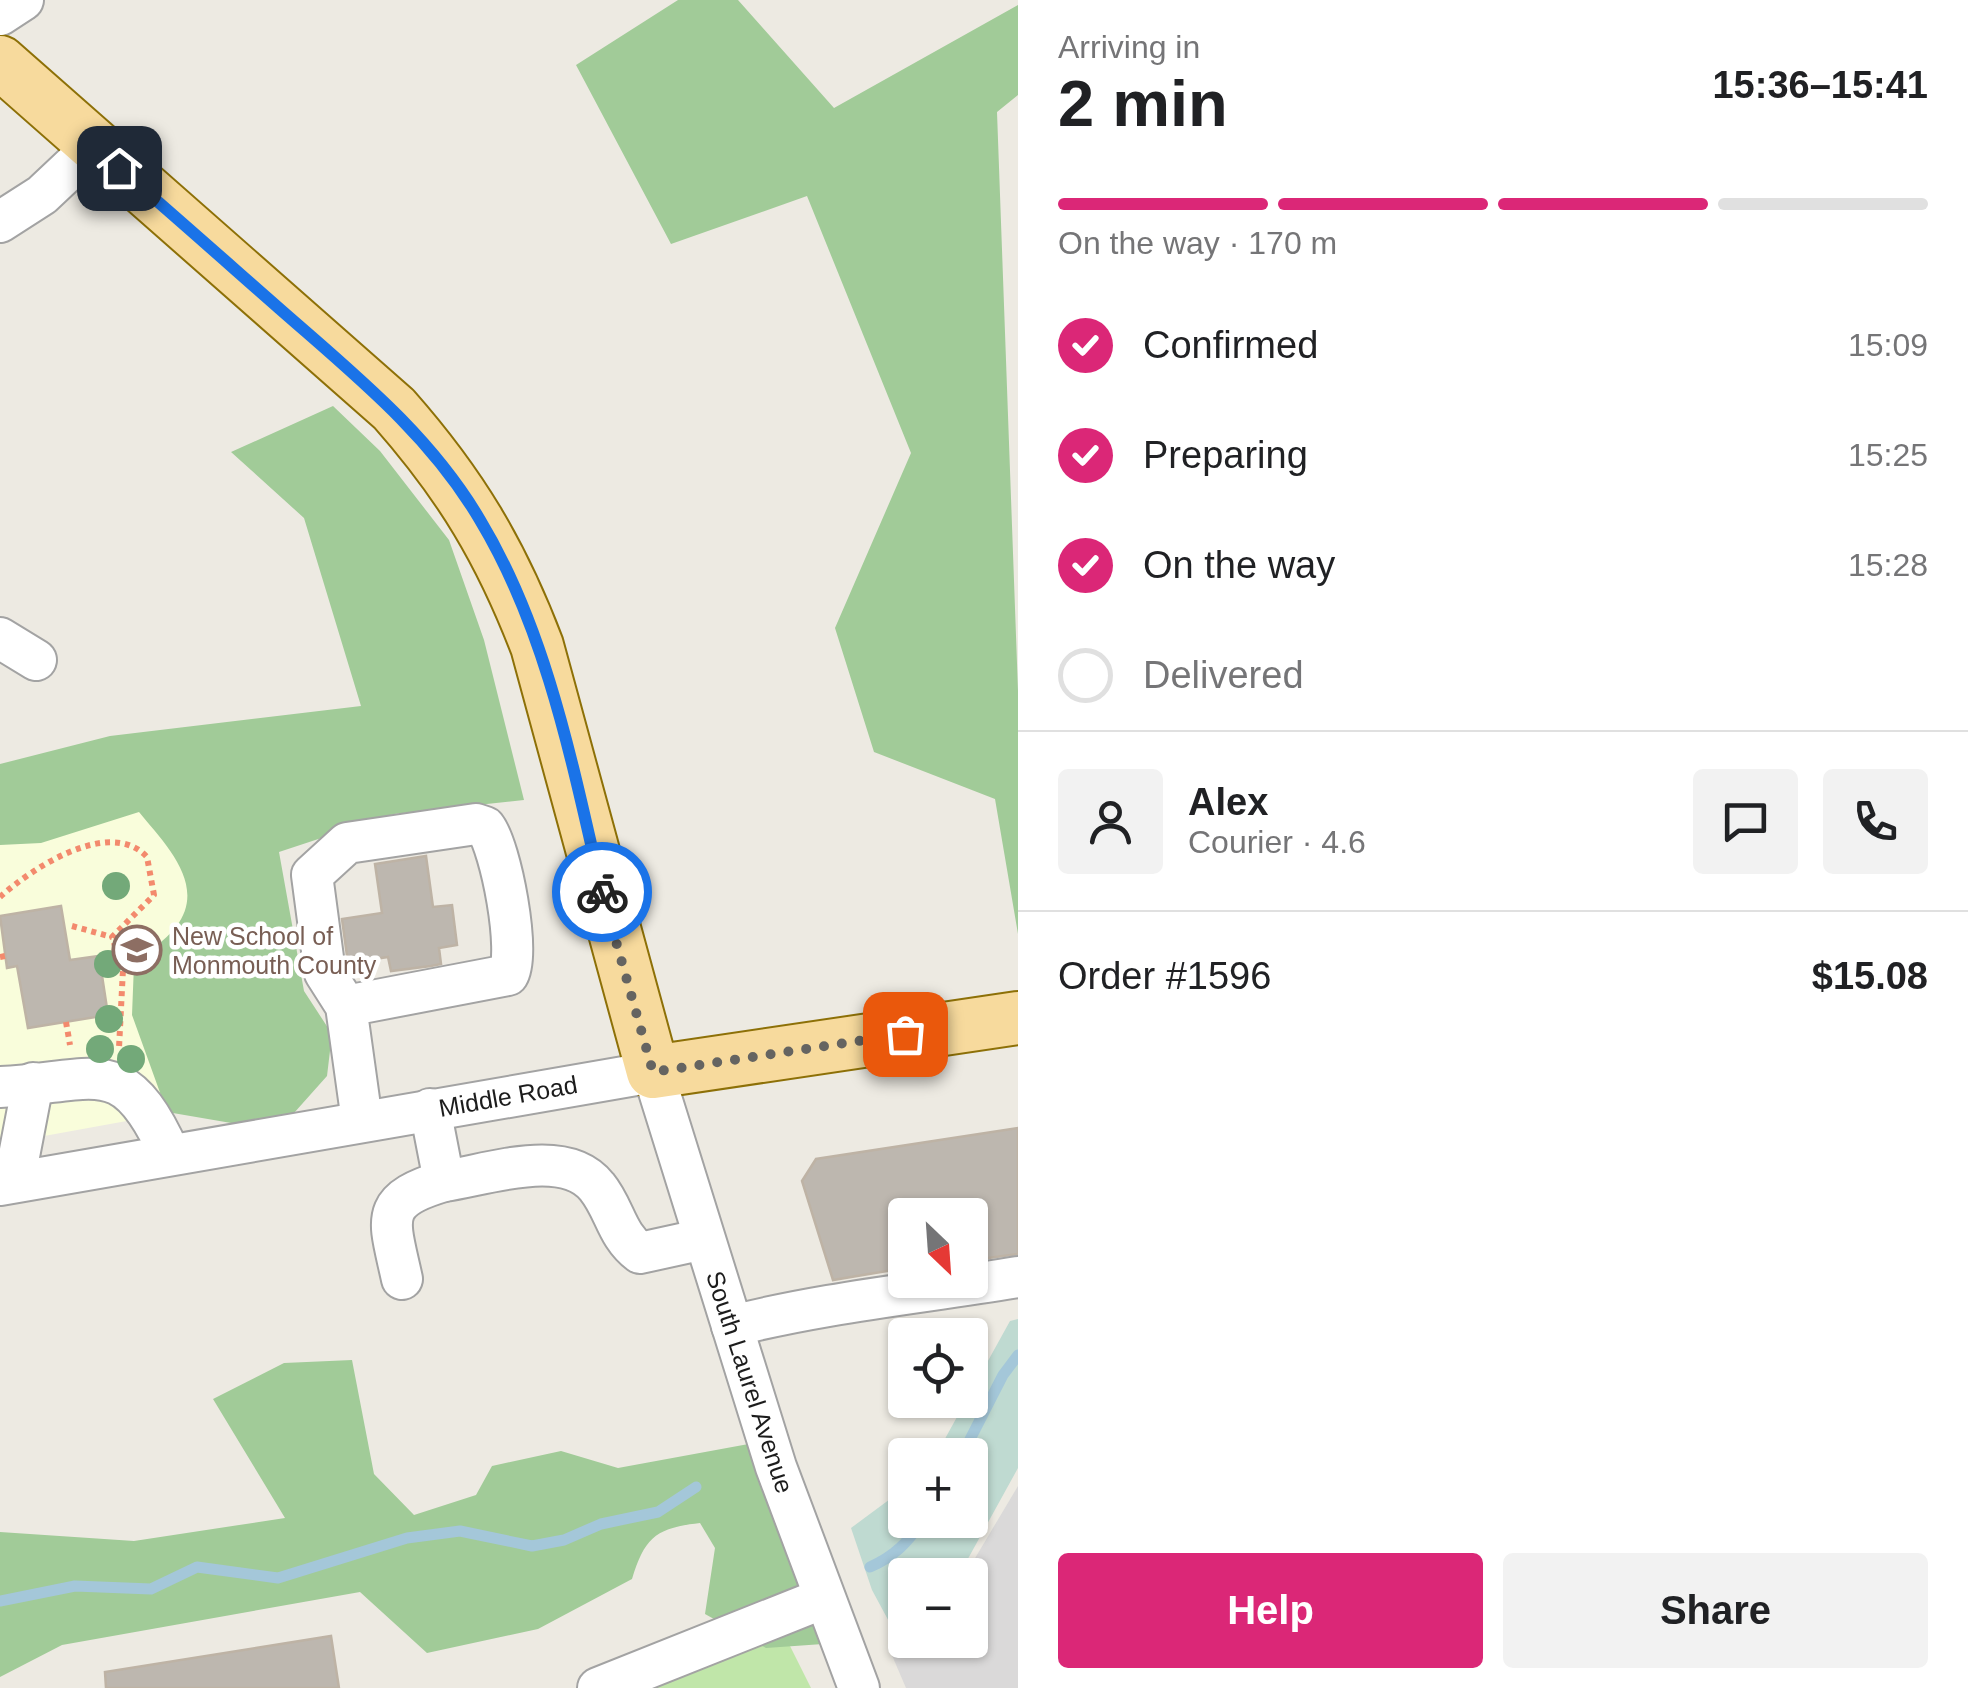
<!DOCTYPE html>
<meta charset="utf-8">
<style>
:root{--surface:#fff;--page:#f2f2f2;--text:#202124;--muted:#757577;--line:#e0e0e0;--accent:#db2777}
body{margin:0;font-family:Arial,sans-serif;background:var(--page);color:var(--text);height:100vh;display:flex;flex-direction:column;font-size:38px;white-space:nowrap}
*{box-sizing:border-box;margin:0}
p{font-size:32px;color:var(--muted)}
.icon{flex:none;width:55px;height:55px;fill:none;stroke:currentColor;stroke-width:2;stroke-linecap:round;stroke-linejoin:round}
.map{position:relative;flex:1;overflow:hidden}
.details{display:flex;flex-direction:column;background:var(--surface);width:950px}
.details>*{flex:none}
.needle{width:65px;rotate:155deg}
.fabs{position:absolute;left:888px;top:1198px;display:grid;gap:20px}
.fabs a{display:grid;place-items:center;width:100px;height:100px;border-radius:10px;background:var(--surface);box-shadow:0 2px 8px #0004;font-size:50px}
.pin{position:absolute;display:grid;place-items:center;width:85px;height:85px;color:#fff;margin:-42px;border-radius:20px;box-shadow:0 5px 15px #0006}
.courier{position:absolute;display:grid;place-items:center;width:100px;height:100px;margin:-50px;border:8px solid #1a73e8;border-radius:50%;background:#fff;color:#222;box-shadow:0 2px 12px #0007}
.summary em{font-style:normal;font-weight:600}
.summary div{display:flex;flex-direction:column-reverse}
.summary{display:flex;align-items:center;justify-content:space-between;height:170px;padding:0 40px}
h1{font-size:65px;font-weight:600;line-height:75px}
.bar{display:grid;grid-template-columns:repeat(4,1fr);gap:15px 10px;align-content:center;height:120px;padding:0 40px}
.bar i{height:12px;border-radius:8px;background:var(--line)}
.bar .active{background:var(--accent)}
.bar p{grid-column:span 4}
.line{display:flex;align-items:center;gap:25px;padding:0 40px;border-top:2px solid var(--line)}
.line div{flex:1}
.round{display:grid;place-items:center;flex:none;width:105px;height:105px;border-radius:10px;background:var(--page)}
ol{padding:0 40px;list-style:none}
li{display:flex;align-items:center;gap:30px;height:110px}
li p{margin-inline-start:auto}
li .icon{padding:10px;border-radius:50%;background:var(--accent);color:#fff;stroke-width:4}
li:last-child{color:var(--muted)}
li i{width:55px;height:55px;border:5px solid var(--line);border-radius:50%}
.action{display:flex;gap:20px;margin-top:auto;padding:20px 40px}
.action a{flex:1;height:115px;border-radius:10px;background:var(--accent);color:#fff;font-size:40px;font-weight:600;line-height:115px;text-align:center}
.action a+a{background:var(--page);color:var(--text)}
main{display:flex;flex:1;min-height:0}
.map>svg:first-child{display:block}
.residential{fill:#dad9d9}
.education{fill:#f9fddb}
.grass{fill:#c0e6a9}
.forest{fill:#a1cb98}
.wetland{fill:#bfdad1}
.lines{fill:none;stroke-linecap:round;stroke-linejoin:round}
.stream{stroke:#a4c7d9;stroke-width:11}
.building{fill:#bdb7af;stroke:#beb3a5;stroke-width:2.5}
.minor-casing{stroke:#a3a3a3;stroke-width:44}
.major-casing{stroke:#8d7007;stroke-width:56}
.path{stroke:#f38a6d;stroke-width:6;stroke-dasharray:5 5;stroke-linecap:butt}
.minor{stroke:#fff;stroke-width:40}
.major{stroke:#f7da9d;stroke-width:52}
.tree{fill:#73a979}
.done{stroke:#656461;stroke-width:10;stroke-dasharray:0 18}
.route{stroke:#1a73e8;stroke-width:12}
.labels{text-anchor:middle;stroke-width:9;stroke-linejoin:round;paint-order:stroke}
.education-label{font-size:25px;fill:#785e54;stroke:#fff;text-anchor:start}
.street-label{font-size:25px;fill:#1c1c1c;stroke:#fff}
</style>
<main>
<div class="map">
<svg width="1018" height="1688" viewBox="0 0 1018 1688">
<rect width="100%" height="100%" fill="#edeae2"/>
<!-- residential -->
<path class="residential" d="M1018 1486V1688H906L891 1653 905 1638 970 1640V1575H965Z"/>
<!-- education -->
<path class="education" d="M240 766 298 1090 0 1144V809Z"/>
<!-- grass -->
<path class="grass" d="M768 1640H787L811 1688H646Z"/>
<!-- forest -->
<g class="forest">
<path d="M678 0H738L834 108 1018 5V95L997 112 1018 691V934L995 799 874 752 835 628 911 453 807 196 671 244 576 65Z"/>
<path d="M333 406 380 451 449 540 484 640 524 800 394 814 279 852 304 991 332 1034 327 1076 294 1113 237 1124 167 1112 132 1015 134 964C147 952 165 941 176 927 208 885 165 844 139 812L41 843 0 845V764L110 736 361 706 304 518 231 452Z"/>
<path d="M352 1360 374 1474 414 1515 476 1495 492 1466 561 1451 618 1468 754 1443 823 1644 766 1648 705 1614 715 1548 700 1523C656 1528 645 1537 632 1579L538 1629 427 1653 360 1592 62 1645 0 1677V1532L134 1541 285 1518 213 1399 284 1363Z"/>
</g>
<!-- wetland -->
<path class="wetland" d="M1018 1319V1468L959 1575H905V1636L900 1642 872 1590 851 1528 905 1488V1520H970V1455H936L1010 1321Z"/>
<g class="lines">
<!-- stream -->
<g class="stream">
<path d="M962 1455 1003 1375 1018 1355"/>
<path d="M870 1567C895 1556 908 1542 923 1520"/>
<path d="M0 1601 75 1586 151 1589 197 1567 278 1578 407 1538 460 1531 532 1546 564 1540 601 1524 658 1512 696 1487"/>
</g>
</g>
<!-- building -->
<g class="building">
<path d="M426 856 433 907 452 905 457 945 439 948 441 964 431 966 391 971 388 957 348 963 342 919 382 913 375 864Z"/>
<path d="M61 906 70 960 99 956 108 1015 28 1028 17 966 7 968 0 916Z"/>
<path d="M1018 1128V1254L973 1260 970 1215H905V1268L833 1280 802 1181 816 1159Z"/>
<path d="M331 1636 339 1688H106L105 1672Z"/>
</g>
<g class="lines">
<!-- minor casing -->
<g class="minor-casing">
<g id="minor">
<path d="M0 15 23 0"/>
<path d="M0 222 42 195 94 146"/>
<path d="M0 638 36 660"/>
<path d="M346 1006 508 975C521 954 501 847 485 827L476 824 347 843 312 875 325 973 346 1006 362 1121"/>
<path d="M0 1087C94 1083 123 1049 170 1155"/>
<path d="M430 1109 444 1181C487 1175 565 1146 597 1187 615 1209 616 1235 640 1253L704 1239"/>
<path d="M14 1182 33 1083"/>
<path d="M0 1185 653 1072 776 1467 859 1688"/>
<path d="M402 1279C389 1219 377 1201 444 1181"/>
<path d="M732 1326C826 1302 922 1293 1018 1277"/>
<path d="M598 1688 824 1598"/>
</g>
</g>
<!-- major casing -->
<g class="major-casing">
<path id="major" d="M0 62 394 409C461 485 501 552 537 646L653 1072 1018 1018"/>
</g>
<!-- path -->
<g class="path">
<path d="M0 897C32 868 110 817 147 857L154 895 112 937 123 969 119 1048"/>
<path d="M72 926 112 937"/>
<path d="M0 957 5 956"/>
<path d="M66 1022 70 1045"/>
</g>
<!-- minor -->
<use href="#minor" class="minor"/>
<!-- major -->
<use href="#major" class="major"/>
</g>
<!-- trees -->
<g class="tree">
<circle cx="116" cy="886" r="14"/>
<circle cx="108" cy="964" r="14"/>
<circle cx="109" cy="1019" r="14"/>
<circle cx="100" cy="1049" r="14"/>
<circle cx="131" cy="1059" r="14"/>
</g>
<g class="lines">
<!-- done -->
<path class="done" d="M602 892 653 1072 905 1034"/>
<!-- route -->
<path class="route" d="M119 168C176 217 232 267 289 317 360 379 432 438 480 520 547 631 573 767 602 892"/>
</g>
<!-- icons -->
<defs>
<g id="school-ring" transform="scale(2.5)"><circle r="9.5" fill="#fff" stroke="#8d6e63" stroke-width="1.5"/><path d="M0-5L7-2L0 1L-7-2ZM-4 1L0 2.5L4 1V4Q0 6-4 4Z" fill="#8d6e63"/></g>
</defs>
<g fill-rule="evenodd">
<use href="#school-ring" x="137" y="950"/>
</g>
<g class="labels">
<!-- education labels -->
<g class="education-label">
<text x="172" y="945">New School of<tspan x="172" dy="29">Monmouth County</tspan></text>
</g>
<!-- street labels -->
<g class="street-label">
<text transform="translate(508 1096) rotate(-10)" y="9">Middle Road</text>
<text transform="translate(750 1382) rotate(72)" y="9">South Laurel Avenue</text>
</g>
</g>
</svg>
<div class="fabs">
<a><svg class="needle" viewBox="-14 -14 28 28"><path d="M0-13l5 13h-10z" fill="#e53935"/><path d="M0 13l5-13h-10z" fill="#757577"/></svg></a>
<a><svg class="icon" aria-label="locate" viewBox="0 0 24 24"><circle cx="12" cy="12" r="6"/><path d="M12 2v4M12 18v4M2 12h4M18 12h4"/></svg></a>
<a>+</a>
<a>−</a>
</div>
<div class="pin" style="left:905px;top:1034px;background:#ea580c"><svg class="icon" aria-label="bag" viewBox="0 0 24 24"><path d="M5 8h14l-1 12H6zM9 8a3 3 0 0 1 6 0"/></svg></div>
<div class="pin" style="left:119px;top:168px;background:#1f2937"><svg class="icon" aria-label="home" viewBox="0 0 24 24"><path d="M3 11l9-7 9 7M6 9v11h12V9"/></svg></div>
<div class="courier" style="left:602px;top:892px"><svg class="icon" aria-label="bike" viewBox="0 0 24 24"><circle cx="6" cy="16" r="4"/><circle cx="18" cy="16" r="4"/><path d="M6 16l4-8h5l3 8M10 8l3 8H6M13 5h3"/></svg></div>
</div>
<section class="details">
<div class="summary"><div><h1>2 min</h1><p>Arriving in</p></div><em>15:36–15:41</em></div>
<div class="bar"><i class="active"></i><i class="active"></i><i class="active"></i><i></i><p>On the way · 170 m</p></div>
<ol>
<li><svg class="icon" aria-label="check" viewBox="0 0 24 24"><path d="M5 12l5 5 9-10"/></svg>Confirmed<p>15:09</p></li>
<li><svg class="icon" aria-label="check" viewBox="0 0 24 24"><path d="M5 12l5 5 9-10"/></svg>Preparing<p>15:25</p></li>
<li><svg class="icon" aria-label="check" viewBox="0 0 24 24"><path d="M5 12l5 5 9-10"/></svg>On the way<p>15:28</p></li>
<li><i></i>Delivered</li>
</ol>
<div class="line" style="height:180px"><a class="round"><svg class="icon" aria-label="person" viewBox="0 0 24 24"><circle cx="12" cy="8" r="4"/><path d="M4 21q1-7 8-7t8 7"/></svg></a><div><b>Alex</b><p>Courier · 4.6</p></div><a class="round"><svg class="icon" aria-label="chat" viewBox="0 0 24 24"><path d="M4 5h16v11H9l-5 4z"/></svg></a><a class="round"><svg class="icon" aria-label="phone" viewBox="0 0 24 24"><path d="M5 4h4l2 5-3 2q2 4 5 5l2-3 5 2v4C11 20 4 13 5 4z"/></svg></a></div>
<div class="line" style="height:130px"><div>Order #1596</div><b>$15.08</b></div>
<div class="action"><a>Help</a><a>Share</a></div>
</section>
</main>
